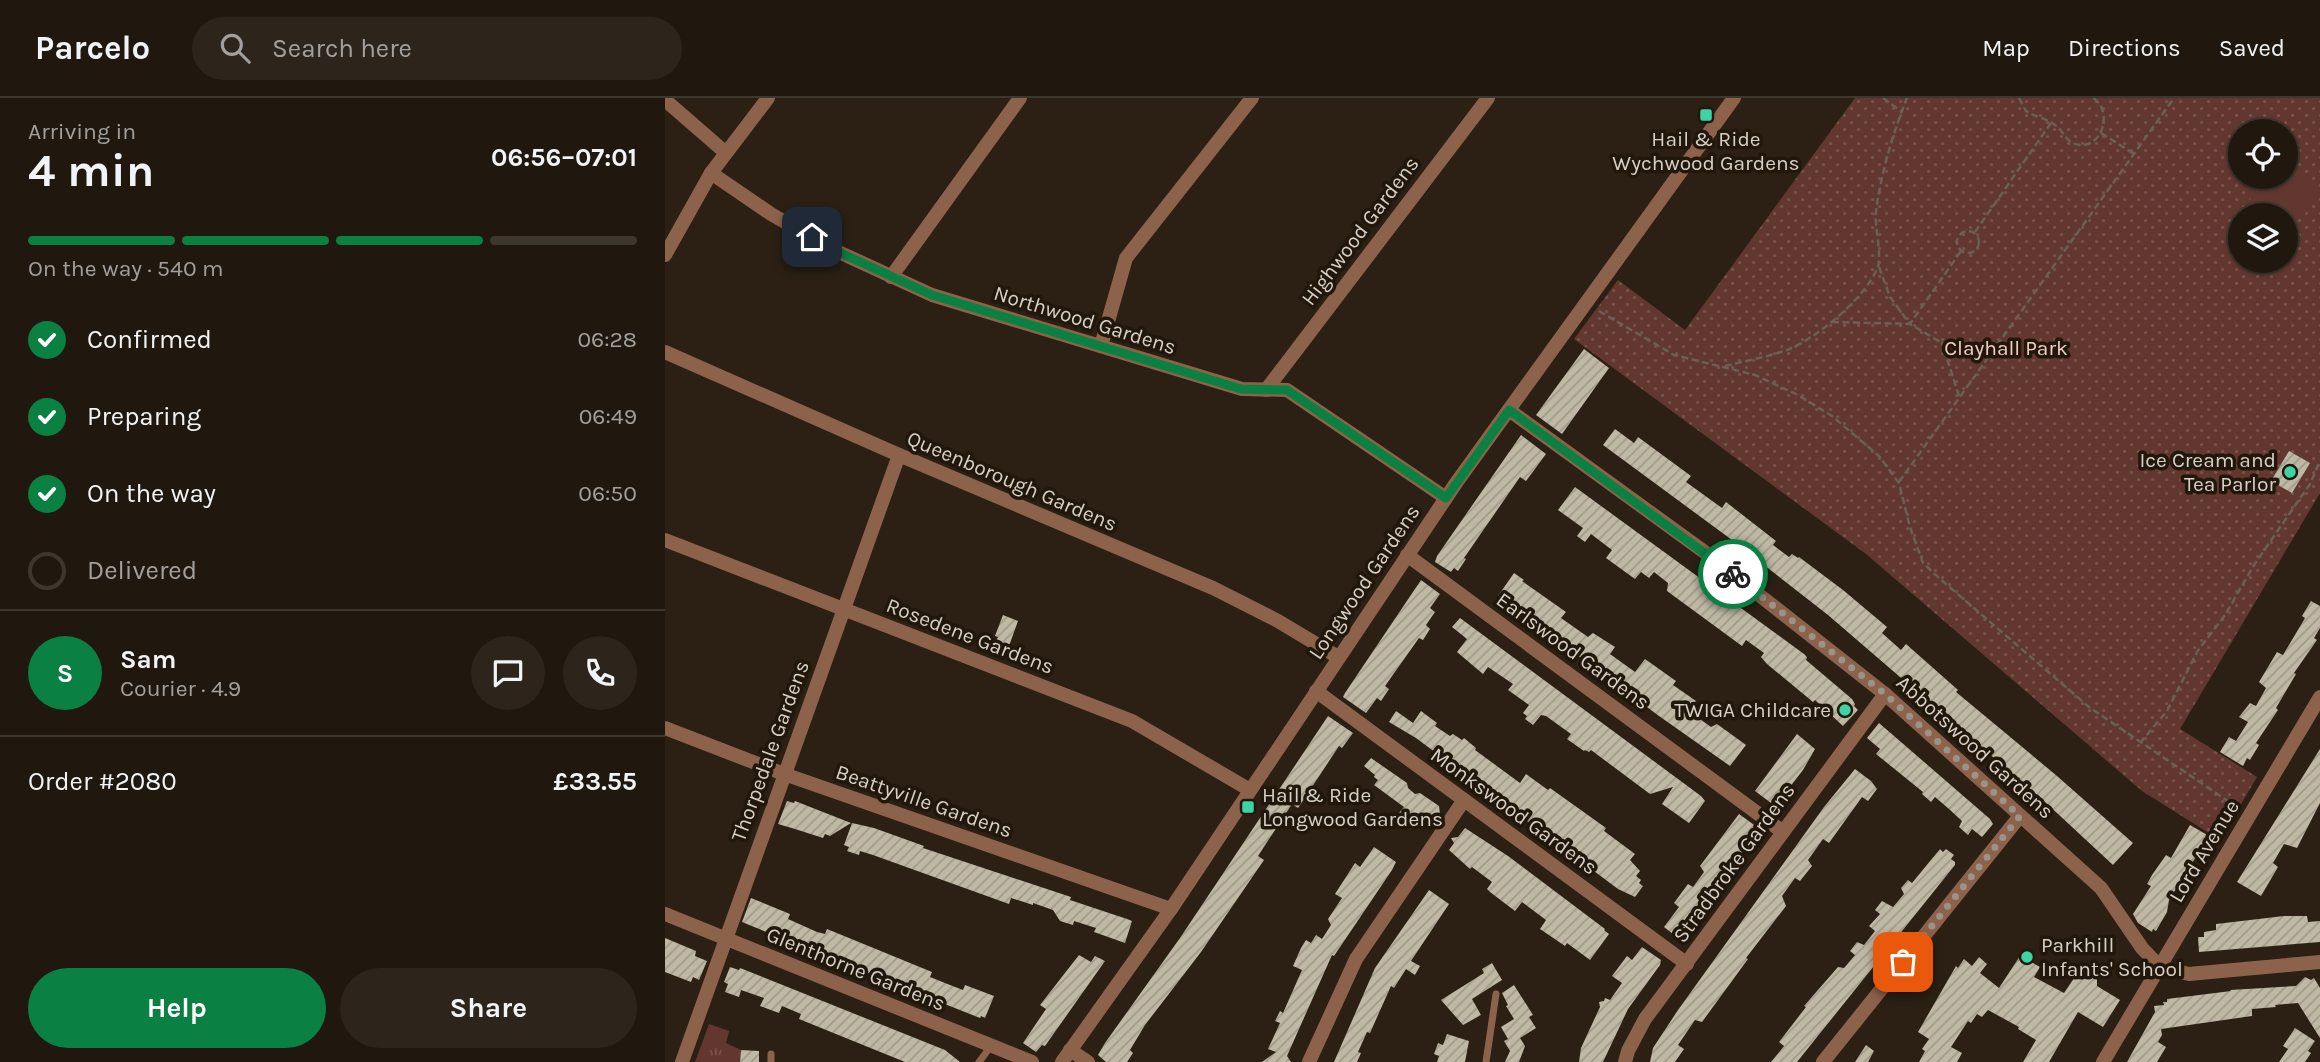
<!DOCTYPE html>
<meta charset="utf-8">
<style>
:root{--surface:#20180e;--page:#2d251c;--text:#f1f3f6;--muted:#a2a09e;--line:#3d372e;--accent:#0b8043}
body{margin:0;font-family:Karla,sans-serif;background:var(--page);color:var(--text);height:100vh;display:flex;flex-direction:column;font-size:26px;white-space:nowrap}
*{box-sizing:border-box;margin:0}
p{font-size:23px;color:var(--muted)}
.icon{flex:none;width:38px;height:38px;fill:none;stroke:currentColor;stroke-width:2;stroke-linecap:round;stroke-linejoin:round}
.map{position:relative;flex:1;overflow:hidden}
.details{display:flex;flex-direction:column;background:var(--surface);width:665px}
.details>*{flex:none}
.buttons{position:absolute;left:1563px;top:21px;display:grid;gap:14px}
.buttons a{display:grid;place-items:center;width:70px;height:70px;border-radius:50%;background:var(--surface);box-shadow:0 2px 5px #0004,0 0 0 2px var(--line);font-size:35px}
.pin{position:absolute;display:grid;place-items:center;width:60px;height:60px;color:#fff;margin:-30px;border-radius:14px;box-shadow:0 4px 10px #0006}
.courier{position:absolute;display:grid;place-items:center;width:70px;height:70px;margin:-35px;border:5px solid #0b8043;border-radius:50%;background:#fff;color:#222;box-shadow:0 2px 9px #0007}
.summary em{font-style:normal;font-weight:700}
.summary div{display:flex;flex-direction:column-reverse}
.summary{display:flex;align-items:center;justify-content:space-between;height:119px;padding:0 28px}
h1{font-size:46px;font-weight:700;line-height:52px}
.bar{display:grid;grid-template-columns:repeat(4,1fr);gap:10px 7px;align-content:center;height:84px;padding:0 28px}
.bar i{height:9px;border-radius:5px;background:var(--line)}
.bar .selected{background:var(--accent)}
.bar p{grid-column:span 4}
.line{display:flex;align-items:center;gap:18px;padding:0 28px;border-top:2px solid var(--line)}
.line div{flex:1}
.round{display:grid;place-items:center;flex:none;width:74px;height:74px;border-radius:37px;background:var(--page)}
ol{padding:0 28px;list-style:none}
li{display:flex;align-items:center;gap:21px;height:77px}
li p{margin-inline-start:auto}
li .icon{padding:7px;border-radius:50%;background:var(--accent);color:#fff;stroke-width:4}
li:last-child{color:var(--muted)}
li i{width:38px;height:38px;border:4px solid var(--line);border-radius:50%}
.cta{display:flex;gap:14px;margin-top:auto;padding:14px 28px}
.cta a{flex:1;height:80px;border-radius:42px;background:var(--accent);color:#fff;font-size:28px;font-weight:700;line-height:80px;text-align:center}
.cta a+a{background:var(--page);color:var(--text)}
header{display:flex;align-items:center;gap:42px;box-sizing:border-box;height:98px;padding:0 35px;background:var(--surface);border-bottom:2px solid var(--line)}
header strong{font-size:33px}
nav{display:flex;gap:38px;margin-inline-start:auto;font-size:24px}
.search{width:490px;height:63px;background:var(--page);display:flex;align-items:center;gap:18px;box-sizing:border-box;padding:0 24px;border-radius:38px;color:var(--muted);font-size:26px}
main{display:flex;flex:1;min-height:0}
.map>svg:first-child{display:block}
.grass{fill:url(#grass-tufts)}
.park{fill:url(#park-dots);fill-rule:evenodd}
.pitch{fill:#623730}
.building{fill:url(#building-hatch)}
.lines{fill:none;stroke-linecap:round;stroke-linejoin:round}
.path{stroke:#6a6055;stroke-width:2.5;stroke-dasharray:7 3.5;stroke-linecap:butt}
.service{stroke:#8d624a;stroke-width:7}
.minor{stroke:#8d624a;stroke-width:14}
.tertiary{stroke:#8d624a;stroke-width:14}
.done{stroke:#9b9289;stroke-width:7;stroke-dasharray:0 12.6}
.route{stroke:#0b8043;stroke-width:9}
.poi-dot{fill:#3cd4a4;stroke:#21170a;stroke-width:2.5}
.labels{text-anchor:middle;stroke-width:7;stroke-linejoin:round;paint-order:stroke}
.poi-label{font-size:21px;fill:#d7d0c8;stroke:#21170a;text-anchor:end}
.street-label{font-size:21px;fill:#d7d0c8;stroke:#21170a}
.park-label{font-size:21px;fill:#f3ccc4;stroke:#21170a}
</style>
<header>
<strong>Parcelo</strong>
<div class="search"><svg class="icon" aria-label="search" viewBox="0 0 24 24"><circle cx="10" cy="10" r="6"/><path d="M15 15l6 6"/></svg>Search here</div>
<nav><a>Map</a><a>Directions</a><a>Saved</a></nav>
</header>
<main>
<section class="details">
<div class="summary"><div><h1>4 min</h1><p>Arriving in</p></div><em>06:56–07:01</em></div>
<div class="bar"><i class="selected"></i><i class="selected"></i><i class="selected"></i><i></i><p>On the way · 540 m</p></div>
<ol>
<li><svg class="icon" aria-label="check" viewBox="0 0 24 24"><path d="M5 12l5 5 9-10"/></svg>Confirmed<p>06:28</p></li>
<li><svg class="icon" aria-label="check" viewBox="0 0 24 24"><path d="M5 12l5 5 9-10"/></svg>Preparing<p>06:49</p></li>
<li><svg class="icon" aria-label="check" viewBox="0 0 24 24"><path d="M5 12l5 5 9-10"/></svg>On the way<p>06:50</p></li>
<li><i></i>Delivered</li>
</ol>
<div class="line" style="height:126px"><b class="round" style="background:var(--accent);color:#fff">S</b><div><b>Sam</b><p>Courier · 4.9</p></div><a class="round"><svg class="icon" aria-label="chat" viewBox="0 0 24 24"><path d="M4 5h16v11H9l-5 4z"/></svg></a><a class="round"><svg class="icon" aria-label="phone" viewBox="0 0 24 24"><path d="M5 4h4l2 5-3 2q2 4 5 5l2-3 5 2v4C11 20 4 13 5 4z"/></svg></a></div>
<div class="line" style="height:91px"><div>Order #2080</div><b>£33.55</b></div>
<div class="cta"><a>Help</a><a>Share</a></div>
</section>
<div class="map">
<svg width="1655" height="964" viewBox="0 0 1655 964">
<defs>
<pattern id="grass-tufts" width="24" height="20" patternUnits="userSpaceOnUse" patternTransform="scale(1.75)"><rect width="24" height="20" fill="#623730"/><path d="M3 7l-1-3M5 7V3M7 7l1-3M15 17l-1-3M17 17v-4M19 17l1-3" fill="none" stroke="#78534c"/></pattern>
<pattern id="park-dots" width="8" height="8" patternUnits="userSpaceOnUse" patternTransform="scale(1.75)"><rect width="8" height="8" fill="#623730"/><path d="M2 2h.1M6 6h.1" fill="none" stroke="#78534c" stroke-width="1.8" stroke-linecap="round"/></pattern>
<pattern id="building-hatch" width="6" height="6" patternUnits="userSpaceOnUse" patternTransform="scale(1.75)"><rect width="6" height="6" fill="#bfb8a4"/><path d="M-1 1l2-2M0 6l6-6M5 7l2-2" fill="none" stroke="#9f9a8a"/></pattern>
</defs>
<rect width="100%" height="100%" fill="#2b2013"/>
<!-- grass -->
<path class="grass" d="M44 926 64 933 61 945 76 952 75 964H30Z"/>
<!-- park -->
<path class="park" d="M1190 0H1655V395L1515 631 1592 679 1555 742 1477 693 1201 456 909 241 953 182 1020 232ZM1575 33H1620V79H1575ZM1575 117H1620V163H1575Z"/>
<!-- pitch -->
<path class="pitch" d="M1621 65 1653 93 1621 130 1620 117H1580L1575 113 1604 79H1620Z"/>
<!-- building -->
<g class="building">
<path d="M919 251 944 270 897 336 871 317Z"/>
<path d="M950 331 969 345 973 339 1026 378 1021 384 1057 410 1061 404 1111 443 1108 447 1124 459 1127 456 1133 460 1134 459 1178 492 1222 529 1217 535 1236 552 1241 546 1293 592 1291 594 1392 678 1468 745 1448 767 1379 703 1163 517 1067 442 938 347Z"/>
<path d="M856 337 881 356 861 383 855 379 799 460 801 461 793 473 789 470 786 474 770 464 772 458Z"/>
<path d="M1624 353 1645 365 1627 395 1606 383Z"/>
<path d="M910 389 1139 556 1142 559 1141 562 1187 601 1190 606 1189 608 1193 612 1178 628 1150 602 1148 604 1102 566 1096 559 1099 555 1081 542 1077 548 1002 493 1003 485 989 474 984 480 976 474 970 481 941 460 947 452 926 436 920 444 912 438 918 430 893 412Z"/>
<path d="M849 475 859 482 857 483 901 514 896 520 923 539 928 535 950 549 945 556 970 574 980 561 1011 583 1008 587 1031 603 1027 607 1036 614 1032 619 1046 629 1052 626 1081 647 1065 668 994 618 833 498Z"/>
<path d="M756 482 775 496 765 510 770 514 761 527 765 531 758 542 754 540 720 588 724 591 716 603 712 600 701 615 678 599 680 595Z"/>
<path d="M1646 503 1655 508V530L1649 540 1652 542 1629 575 1631 576 1611 610 1613 612 1591 645 1594 647 1585 662 1582 660 1578 668 1555 654 1564 639 1571 643 1583 624 1574 619 1585 605 1591 608 1601 590 1594 584 1612 554 1618 557 1640 520 1637 518Z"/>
<path d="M338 517 353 523 344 548 331 543 333 539 330 538Z"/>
<path d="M795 520 1036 698 1040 703 1024 725 997 706 1008 689 985 696 926 652 924 654 920 652 919 653 902 641 906 636 881 618 876 617 868 627 860 621 862 618 858 615 864 607 843 592 848 586 823 569 818 576 792 554 802 541 787 529Z"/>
<path d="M731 613 748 625 756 613 772 625 770 628 785 638 788 636 797 642 799 640 811 650 810 652 855 685 861 676 883 692 885 690 941 730 939 733 970 756 965 762 975 773 971 778 976 782 974 785 978 788 970 799 953 791 751 640 724 624Z"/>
<path d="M663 618 688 635 677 650 674 648 633 710 627 706 593 758 599 762 536 854 480 927 465 952 468 955 462 964H441L433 957 440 945 515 840Z"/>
<path d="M1214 625 1325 721 1328 726 1317 739 1307 731 1303 737 1294 729 1297 723 1284 711 1270 699 1266 704 1257 696 1258 694 1211 656 1215 651 1202 640Z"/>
<path d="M1132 636 1150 651 1138 672 1110 708 1090 693Z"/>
<path d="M1655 651V705L1632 750 1619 746 1608 765 1613 769 1596 798 1572 784Z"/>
<path d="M706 660 742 685 743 690 750 696 755 695 774 708 775 716 770 723 766 721 759 731 734 715 739 709 709 687 713 682 709 679 710 677 699 668Z"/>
<path d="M1190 671 1206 683 1212 691 1203 703 1197 699 1164 745 1158 741 1143 762 1147 768 1135 783 1130 780 1117 798 1121 808 1081 860 1083 861 1037 924 1030 922 1013 947 1019 951 1010 964H985L988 950 1013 912 1159 709Z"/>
<path d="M122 703 129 705 130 703 186 725 165 738 160 736 158 740 130 731 113 726Z"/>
<path d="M1074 716 1092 729 1087 738 1089 739 1013 840 999 829 1014 809 1009 805 1023 786 1028 789 1039 774 1035 768Z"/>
<path d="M187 725 209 730 259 748 258 750 406 799 405 802 462 821 467 823 460 845 429 834 431 830 409 823 408 827 395 823 388 812 368 805V807L346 800 344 806 208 757 195 753 194 757 182 753 184 749 179 747Z"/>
<path d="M1525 727 1544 738 1504 802 1502 814 1491 833 1488 831 1487 834 1473 825 1468 816 1486 788 1482 786 1487 777 1501 757 1506 760Z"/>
<path d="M800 730 843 758 940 831 939 832 944 836 925 862 902 845 900 848 875 831 881 822 857 804 850 813 825 794 822 791 827 784 807 769 805 771 784 752 789 745 786 740 793 739Z"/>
<path d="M709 749 731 764 727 772 669 858 667 857 622 958 626 964H597L611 954 603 951 615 925 610 923 615 913 618 915 637 872 628 868 636 850 641 842 646 845 651 837 657 841 666 827 663 821 677 800 670 796 690 765 695 769Z"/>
<path d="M1275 751 1278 754 1281 751 1289 757 1286 761 1290 764V767L1132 964H1106L1119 948 1114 944 1141 909 1139 908 1173 869 1179 870 1190 857 1185 853 1192 844 1199 847 1210 833 1204 828 1215 816 1210 812 1217 803 1228 809 1239 796 1236 790 1243 782 1247 785Z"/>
<path d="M764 792 784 806 746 863 755 868 750 877 741 871 729 890 726 888 705 935 702 934 693 954 696 955 692 964H669L710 870Z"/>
<path d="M86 800 125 816 123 821 152 834 160 836 162 831 267 874 265 879 285 887 298 892 300 887 329 898 320 920 316 918 315 920 247 893 144 851 145 849 124 841 123 843 77 824Z"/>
<path d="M1619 818H1642L1643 824 1655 823V844L1534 854 1533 839H1539V834L1551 832V826Z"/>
<path d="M0 840 31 853 30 858 42 863 34 882 28 879 26 884 0 874Z"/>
<path d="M977 849 996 862 995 867 963 911 938 964H914L916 950 935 909 934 904 939 903 940 900 945 902 957 885 947 878 962 858 967 862Z"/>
<path d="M414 857 426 864 430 858 440 863 380 948 377 947 371 954 358 945 381 911 375 907Z"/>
<path d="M1355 858 1375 869 1369 879 1399 895 1418 867 1423 866 1432 871V888L1455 902 1438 929 1413 914 1384 964H1358L1371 942 1353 931 1354 929 1323 912 1317 919 1312 916 1306 925 1303 923 1286 949 1297 955 1292 964H1254L1260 953 1257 951 1264 941 1253 934 1291 868 1293 870 1299 861 1307 868 1314 859 1322 866 1315 875 1334 890Z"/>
<path d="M827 865 837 882 807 901 816 917 798 927 776 902 819 875 817 871Z"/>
<path d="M65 869 74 872 75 870 280 952 295 964H240L134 921 136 916 117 908 114 915 95 908 99 900 76 892 74 899 60 894 63 886 59 884Z"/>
<path d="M1640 879 1646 882 1649 880 1655 890V940L1633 905 1610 907 1611 909 1587 911V918L1496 931 1497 937 1493 944 1501 949 1492 964H1462L1490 914 1489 908 1499 907 1498 904H1502V901L1566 893 1565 892 1631 888Z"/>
<path d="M849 887 868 917 864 919 871 930 855 940 860 948 854 964H840L845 953 839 943 843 941 836 929 849 921 841 908 843 907 837 895Z"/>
<path d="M1630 930 1650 943 1643 953 1646 955 1640 964H1614L1623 951 1618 948Z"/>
<path d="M782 936 804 943 800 964H772L774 958 769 956 773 945 778 947Z"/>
<path d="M1201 947 1209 953 1203 964H1190Z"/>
<path d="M76 952 94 953V964H75Z"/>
</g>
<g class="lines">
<!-- path -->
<g class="path">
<path d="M1218 0 1237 14"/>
<path d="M1354 0 1361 13C1370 19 1381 20 1390 27 1400 34 1400 45 1415 47 1438 49 1448 12 1428 0"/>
<path d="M1436 35 1469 56"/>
<circle cx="1303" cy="144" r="11"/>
<path d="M1310 134 1386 25"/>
<path d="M1214 169 1225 199 1245 226 1296 153"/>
<path d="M934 213 1009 257 1090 277 1133 297 1167 318 1214 358 1234 385 1245 429 1258 465 1274 480 1424 609 1573 710"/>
<path d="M1167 224 1245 226 1277 245"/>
<path d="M1060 268C1080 263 1102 259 1122 252 1152 240 1199 201 1212 171 1218 159 1209 128 1211 113 1216 75 1228 35 1242 0"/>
<path d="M1294 298 1277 245 1327 255"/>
<path d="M1234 384 1509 0"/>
<path d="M1475 645 1502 613 1532 554 1560 517 1589 467 1645 386 1655 363"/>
</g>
<!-- service -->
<g class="service">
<path d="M106 964V956"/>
<path d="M314 964 326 948"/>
<path d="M821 964 831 896"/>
</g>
<!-- minor -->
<g class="minor">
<path d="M0 2 61 55"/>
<path d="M46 75 106 116 167 151 267 197 577 291 622 292 781 400"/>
<path d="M0 157 46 75 103 0"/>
<path d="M226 179 355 0"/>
<path d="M436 248 461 160 587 0"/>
<path d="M0 254 234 357 548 490 613 523 673 559"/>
<path d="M601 292 823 0"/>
<path d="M844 312 1041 455 1220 596 1436 790 1477 850 1495 869 1524 876 1655 864"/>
<path d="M0 442 467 623 585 692"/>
<path d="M742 457 1118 734"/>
<path d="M651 593 1022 866"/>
<path d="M0 630 119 676 506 811"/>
<path d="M0 816 367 964"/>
<path d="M405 952 423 964"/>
<path d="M17 964 234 357"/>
<path d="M644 964 691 861 799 702"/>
<path d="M960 964 963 953 980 921 1220 596"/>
<path d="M1158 964 1355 718"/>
<path d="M1438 964 1655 599"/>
</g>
<!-- tertiary -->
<path class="tertiary" d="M397 964 506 811 791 385 1069 0"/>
</g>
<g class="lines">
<!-- done -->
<path class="done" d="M1068 476 1220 596 1355 718 1238 864"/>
<!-- route -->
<path class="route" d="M147 139 167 151 267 197 576 291 622 292 781 400 844 312 1068 476"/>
</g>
<!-- markers -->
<g class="poi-dot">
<rect x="1034" y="10" width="14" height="14" rx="3.5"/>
<circle cx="1625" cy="374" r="7"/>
<circle cx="1180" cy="612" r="7"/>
<rect x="576" y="702" width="14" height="14" rx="3.5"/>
<circle cx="1362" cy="859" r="7"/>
</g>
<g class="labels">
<!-- poi labels -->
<g class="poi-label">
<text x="1041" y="48" text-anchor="middle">Hail &amp; Ride<tspan x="1041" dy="24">Wychwood Gardens</tspan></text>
<text x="1611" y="369">Ice Cream and<tspan x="1611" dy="24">Tea Parlor</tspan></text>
<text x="1166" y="619">TWIGA Childcare</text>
<text x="597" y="704" text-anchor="start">Hail &amp; Ride<tspan x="597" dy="24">Longwood Gardens</tspan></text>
<text x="1376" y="854" text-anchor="start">Parkhill<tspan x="1376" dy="24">Infants' School</tspan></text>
</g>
<!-- street labels -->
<g class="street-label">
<text transform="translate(695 133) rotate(-53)" y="7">Highwood Gardens</text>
<text transform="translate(420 222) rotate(17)" y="7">Northwood Gardens</text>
<text transform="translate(347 383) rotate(23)" y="7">Queenborough Gardens</text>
<text transform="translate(699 484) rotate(-56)" y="7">Longwood Gardens</text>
<text transform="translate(305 538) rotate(21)" y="7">Rosedene Gardens</text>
<text transform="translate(908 553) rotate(36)" y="7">Earlswood Gardens</text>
<text transform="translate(1310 649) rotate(42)" y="7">Abbotswood Gardens</text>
<text transform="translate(105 653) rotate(-70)" y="7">Thorpedale Gardens</text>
<text transform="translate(259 703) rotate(19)" y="7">Beattyville Gardens</text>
<text transform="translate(849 713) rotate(36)" y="7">Monkswood Gardens</text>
<text transform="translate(1539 753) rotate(-59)" y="7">Lord Avenue</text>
<text transform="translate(1069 765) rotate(-54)" y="7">Stradbroke Gardens</text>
<text transform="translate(191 871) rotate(22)" y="7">Glenthorne Gardens</text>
</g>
<!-- park labels -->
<g class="park-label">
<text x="1341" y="257">Clayhall Park</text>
</g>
</g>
</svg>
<div class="buttons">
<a><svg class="icon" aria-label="locate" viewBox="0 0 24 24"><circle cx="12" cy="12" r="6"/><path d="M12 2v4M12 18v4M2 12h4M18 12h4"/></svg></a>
<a><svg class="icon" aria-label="layers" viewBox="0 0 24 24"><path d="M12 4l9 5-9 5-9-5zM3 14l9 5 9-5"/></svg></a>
</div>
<div class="pin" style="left:1238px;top:864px;background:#ea580c"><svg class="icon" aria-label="bag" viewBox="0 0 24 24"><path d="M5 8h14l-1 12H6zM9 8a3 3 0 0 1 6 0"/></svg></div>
<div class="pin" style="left:147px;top:139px;background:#1f2937"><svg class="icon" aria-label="home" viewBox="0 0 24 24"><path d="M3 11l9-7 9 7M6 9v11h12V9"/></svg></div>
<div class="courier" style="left:1068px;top:476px"><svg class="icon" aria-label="bike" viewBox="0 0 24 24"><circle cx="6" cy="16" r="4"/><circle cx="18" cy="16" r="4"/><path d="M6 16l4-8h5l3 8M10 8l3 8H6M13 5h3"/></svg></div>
</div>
</main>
